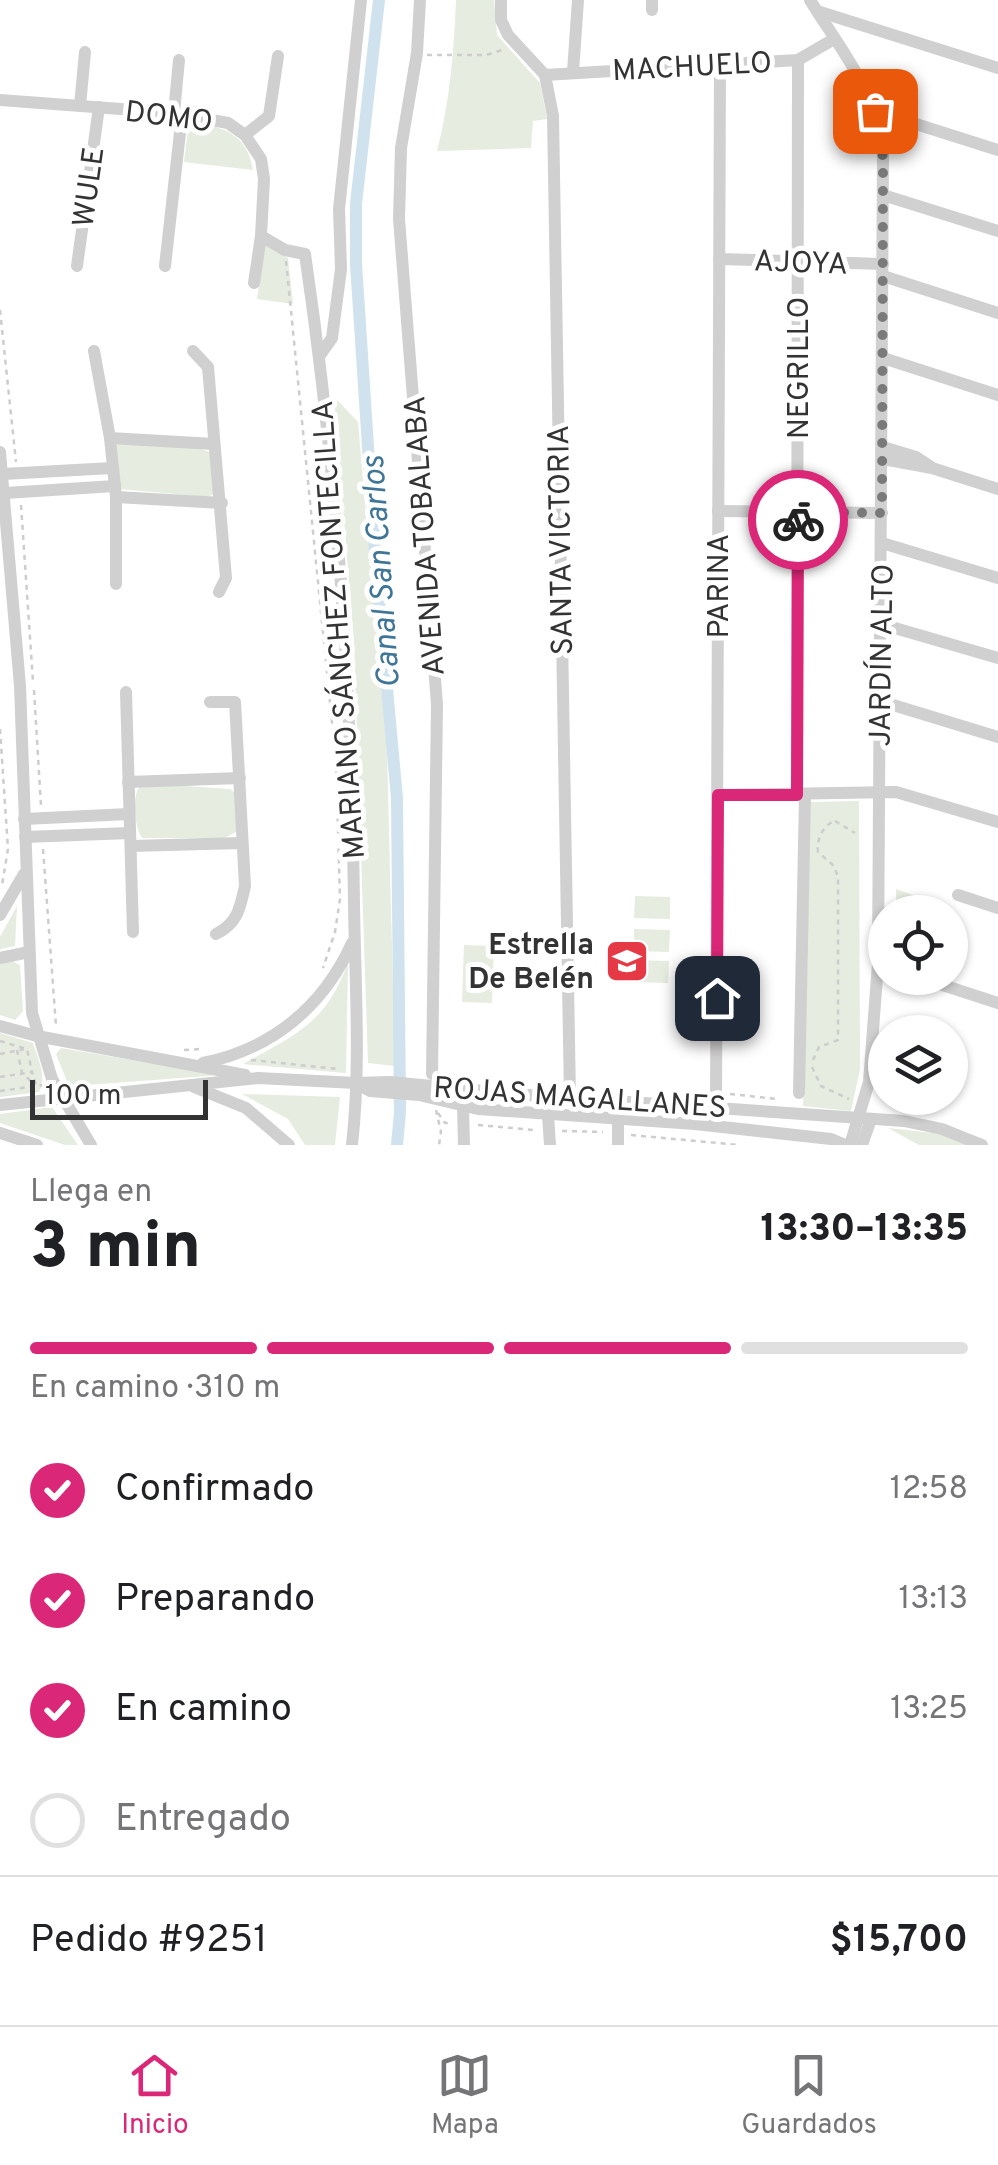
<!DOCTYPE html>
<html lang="es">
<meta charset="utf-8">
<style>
:root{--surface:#fff;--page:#f6f6f6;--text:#202124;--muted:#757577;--line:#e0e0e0;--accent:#db2777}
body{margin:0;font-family:Overpass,sans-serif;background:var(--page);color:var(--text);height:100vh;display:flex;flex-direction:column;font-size:38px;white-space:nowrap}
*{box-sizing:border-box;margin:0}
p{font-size:32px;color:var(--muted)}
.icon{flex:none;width:55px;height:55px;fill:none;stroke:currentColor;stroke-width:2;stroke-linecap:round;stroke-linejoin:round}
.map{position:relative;height:1145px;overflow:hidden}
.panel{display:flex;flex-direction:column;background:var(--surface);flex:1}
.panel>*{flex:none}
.controls{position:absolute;left:868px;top:895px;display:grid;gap:20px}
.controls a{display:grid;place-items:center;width:100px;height:100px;border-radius:50%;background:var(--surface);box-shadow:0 2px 8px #0004;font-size:50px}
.scale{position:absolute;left:30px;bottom:25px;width:178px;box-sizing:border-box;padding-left:10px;border:5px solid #333;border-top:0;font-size:28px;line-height:35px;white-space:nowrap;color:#333;-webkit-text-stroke:8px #fff;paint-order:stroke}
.pin{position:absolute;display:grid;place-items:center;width:85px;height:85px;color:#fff;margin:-42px;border-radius:20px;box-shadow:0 5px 15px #0006}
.courier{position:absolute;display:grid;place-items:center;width:100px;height:100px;margin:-50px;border:8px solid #db2777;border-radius:50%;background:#fff;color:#222;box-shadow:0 2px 12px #0007}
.headline em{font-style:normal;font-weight:800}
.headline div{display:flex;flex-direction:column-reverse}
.headline{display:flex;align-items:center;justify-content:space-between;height:170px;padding:0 30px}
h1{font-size:65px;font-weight:800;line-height:75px}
.bar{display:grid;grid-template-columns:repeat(4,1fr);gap:15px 10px;align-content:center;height:120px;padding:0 30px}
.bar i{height:12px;border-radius:8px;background:var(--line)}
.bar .current{background:var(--accent)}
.bar p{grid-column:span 4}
.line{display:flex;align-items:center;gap:25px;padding:0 30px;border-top:2px solid var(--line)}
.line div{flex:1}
ol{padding:0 30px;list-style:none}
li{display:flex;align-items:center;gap:30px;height:110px}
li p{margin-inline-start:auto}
li .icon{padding:10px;border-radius:50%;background:var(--accent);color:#fff;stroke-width:4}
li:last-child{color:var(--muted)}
li i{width:55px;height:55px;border:5px solid var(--line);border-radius:50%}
.tabs{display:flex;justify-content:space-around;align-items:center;height:140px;border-top:2px solid var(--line);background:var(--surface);font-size:28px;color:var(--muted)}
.tabs a{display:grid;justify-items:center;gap:5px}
.tabs .current{color:var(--accent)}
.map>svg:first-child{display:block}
.green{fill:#e6ecdf}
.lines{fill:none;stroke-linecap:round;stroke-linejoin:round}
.canal{stroke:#cfe2ee;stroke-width:12}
.path{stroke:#cdcdcd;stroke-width:2.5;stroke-dasharray:5 5;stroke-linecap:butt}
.minor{stroke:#d0d0d0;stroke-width:12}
.done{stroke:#7a7a7a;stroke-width:10;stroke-dasharray:0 18}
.route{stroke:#db2777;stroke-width:12}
.labels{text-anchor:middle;stroke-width:10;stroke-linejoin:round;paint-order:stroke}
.street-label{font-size:30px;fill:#333;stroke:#fff}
.poi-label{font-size:30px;font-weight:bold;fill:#333;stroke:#fff;text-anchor:end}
.water-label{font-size:32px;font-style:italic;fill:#3f7597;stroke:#fff}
</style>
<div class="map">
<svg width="998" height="1145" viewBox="0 0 998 1145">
<rect width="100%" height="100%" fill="#fff"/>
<!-- green -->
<g class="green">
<path d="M456 0H494L497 35 540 83 547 119 533 121 531 148 437 151C450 101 454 51 456 0Z"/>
<path d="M189 122C222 126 247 133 253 170L184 162Z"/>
<path d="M265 244 288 258 293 304 257 299Z"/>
<path d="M334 397 358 422 387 752 395 1066 368 1063 354 642Z"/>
<path d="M121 441 201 449 212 453 216 492 208 497 120 489 117 445Z"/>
<path d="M142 783 230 789 236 794 239 830 225 838H142C134 826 131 794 142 783Z"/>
<path d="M859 801 860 1069 851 1111 803 1106 809 802Z"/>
<path d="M896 889 926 900 922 912H896Z"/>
<path d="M635 896 670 897V919L634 918Z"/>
<path d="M17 906 15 946 0 949V937Z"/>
<path d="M634 929 670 930 669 952 634 951Z"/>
<path d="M464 945 494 946 492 1003 462 1002Z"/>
<path d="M633 960 669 961 668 983 633 982Z"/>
<path d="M12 961 20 965 23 1011 15 1020 0 1015V964Z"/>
<path d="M348 963 346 1073 243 1064C297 1034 325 1024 348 963Z"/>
<path d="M0 1033 33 1043C37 1057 48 1078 39 1092L0 1097Z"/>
<path d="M61 1048 220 1075 73 1086 68 1084 56 1054Z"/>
<path d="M242 1094 340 1097 335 1145H305L288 1119Z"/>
<path d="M52 1107 78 1145H65L0 1123V1114Z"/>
<path d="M888 1128 941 1134 968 1145H919Z"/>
</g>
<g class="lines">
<!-- canal -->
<path class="canal" d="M379 0 356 204V264L376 568 397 798 400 1112 397 1145"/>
<!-- path -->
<g class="path">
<path d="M427 55H486L502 50"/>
<path d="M286 261 336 762 340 899 335 932 323 968"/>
<path d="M0 310 16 462"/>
<path d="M21 505 33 682"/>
<path d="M34 690 41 806"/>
<path d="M0 729 8 849 2 885"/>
<path d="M835 821 855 833"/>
<path d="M43 849 56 1026"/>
<path d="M0 1041 27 1049 32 1072"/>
<path d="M17 1050 22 1073 35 1085"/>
<path d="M184 1050 201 1049"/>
<path d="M0 1054 24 1049"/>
<path d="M251 1060 338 1069"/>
<path d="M813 1060 819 1047 838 1040V877L834 866 818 852C817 837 822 829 833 821"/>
<path d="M812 1067 821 1086 849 1099"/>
<path d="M0 1077 32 1072 36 1084"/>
<path d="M0 1091 43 1085"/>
<path d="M675 1092 702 1093"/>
<path d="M730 1094 777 1099"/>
<path d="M436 1110 441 1132 439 1145"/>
<path d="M438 1113 445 1123H450"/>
<path d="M478 1125 534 1130"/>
<path d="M562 1131 603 1132"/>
<path d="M631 1135 739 1145"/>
</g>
<!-- minor -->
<g class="minor">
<path d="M420 0 417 53 401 148 399 219 437 704 432 1074"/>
<path d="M501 0V20L508 35 545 75 553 116 570 1098"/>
<path d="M652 0V10"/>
<path d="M810 0C840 49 879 94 883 153L878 964 869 1082 850 1145"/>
<path d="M817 11 998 68"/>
<path d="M573 72 578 0"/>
<path d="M545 75 798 60 834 39"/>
<path d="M0 100 174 113 228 123 245 135 261 159 264 179 261 236 285 250 305 254C336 466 352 688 354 903 355 983 361 1065 352 1145"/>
<path d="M80 106 85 52"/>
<path d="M875 111 998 150"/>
<path d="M174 113 179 60"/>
<path d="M245 135 269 116 278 56"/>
<path d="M883 195 998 231"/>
<path d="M719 259 883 264"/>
<path d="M77 266 99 107"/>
<path d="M165 266 182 115"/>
<path d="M883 276 998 313"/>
<path d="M254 283 261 236"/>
<path d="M94 351 110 438 116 497V584"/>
<path d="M193 351 208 367 226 578 219 592"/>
<path d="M320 355 332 338 341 269 339 209 361 0"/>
<path d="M883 358 998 395"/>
<path d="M110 438 214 444"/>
<path d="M883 447 916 457 931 467"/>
<path d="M0 452 20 686 32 1013 52 1079 91 1145"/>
<path d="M883 459 932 468 998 489"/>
<path d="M3 474 112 468"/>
<path d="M5 493 115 486"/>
<path d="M116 497 222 503"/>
<path d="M718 511 882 513"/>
<path d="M882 543 998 578"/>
<path d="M881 624 998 658"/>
<path d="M126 692 133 932"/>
<path d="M880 701 998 737"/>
<path d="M210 702H235L245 886C240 908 238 923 216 934"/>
<path d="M128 782 240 778"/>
<path d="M718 795 896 792 998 822"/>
<path d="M797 795 798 60"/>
<path d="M24 819 129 814"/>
<path d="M25 837 130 833"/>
<path d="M131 846 242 843"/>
<path d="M958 895 998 908"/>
<path d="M0 915 24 874"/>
<path d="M0 958 29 952"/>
<path d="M921 978 998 1003"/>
<path d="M0 1026 37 1036 245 1075"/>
<path d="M203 1063C272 1049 323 1007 352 943"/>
<path d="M356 1083 370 1091 419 1095 478 1109 695 1124 831 1139 845 1145"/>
<path d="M194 1087 246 1108 289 1145"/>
<path d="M799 1093 805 795"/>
<path d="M0 1105 258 1078 356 1083 390 1082 514 1094 904 1121 942 1129 982 1145"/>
<path d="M716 1108 720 64"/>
<path d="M548 1115 550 1145"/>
<path d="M0 1133 37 1145"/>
<path d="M464 1145 463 1107 466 1103"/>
<path d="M618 1145V1119"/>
<path d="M862 1145 871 1119"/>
</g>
</g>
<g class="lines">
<!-- done -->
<path class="done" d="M798 520V512L882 513 883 168 882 138 875 111"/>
<!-- route -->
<path class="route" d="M717 998 718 795H797L798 520"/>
</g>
<!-- icons -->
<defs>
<g id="school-square" transform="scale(2.25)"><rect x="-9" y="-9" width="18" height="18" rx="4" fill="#e63946" stroke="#fff"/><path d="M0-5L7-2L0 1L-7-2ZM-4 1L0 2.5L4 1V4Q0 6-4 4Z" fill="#fff"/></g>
</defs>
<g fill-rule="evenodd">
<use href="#school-square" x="627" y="961"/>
</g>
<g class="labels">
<!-- street labels -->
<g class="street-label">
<text transform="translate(692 66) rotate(-3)" y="10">MACHUELO</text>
<text transform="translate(169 116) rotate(7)" y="10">DOMO</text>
<text transform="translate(88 187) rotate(-82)" y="10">WULE</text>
<text transform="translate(801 262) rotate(2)" y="10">AJOYA</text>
<text transform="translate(798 368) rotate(-90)" y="10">NEGRILLO</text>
<text transform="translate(424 536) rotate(-94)" y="10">AVENIDA TOBALABA</text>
<text transform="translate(560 540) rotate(-91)" y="10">SANTA VICTORIA</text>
<text transform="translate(718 586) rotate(-90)" y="10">PARINA</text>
<text transform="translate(338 630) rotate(-94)" y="10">MARIANO SÁNCHEZ FONTECILLA</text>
<text transform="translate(881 655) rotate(-89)" y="10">JARDÍN ALTO</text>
<text transform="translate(580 1097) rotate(4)" y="10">ROJAS MAGALLANES</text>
</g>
<!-- poi labels -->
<g class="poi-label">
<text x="594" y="954">Estrella<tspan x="594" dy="34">De Belén</tspan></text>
</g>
<!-- water labels -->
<g class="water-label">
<text transform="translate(380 572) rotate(-94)" y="11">Canal San Carlos</text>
</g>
</g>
</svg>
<div class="controls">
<a><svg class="icon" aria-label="locate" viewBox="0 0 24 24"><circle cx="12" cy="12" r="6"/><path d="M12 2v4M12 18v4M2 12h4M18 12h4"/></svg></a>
<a><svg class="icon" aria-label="layers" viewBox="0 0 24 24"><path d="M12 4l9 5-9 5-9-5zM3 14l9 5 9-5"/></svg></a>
</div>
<div class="scale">100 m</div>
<div class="pin" style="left:875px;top:111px;background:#ea580c"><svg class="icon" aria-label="bag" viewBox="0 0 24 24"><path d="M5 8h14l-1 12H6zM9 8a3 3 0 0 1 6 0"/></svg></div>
<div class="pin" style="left:717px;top:998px;background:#1f2937"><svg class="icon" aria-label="home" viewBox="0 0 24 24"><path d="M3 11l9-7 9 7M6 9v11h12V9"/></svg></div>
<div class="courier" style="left:798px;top:520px"><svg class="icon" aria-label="bike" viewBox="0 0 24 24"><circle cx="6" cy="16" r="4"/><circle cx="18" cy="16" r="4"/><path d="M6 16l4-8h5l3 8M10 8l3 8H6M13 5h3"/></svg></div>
</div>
<section class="panel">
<div class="headline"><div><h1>3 min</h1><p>Llega en</p></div><em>13:30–13:35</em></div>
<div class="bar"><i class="current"></i><i class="current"></i><i class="current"></i><i></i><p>En camino · 310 m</p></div>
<ol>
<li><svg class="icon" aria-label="check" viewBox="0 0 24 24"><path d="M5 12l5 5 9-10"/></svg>Confirmado<p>12:58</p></li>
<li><svg class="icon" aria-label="check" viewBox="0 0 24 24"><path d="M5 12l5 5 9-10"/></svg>Preparando<p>13:13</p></li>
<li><svg class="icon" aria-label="check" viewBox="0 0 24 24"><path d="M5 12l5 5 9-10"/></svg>En camino<p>13:25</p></li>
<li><i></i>Entregado</li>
</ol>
<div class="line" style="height:130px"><div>Pedido #9251</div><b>$15,700</b></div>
</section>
<nav class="tabs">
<a class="current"><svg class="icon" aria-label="home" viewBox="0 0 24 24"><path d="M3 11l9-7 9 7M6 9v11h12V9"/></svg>Inicio</a>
<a><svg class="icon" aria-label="map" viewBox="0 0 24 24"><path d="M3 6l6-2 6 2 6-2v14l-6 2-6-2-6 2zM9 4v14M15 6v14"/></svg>Mapa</a>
<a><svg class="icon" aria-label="saved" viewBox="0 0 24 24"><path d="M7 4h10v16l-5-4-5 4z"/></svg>Guardados</a>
</nav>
